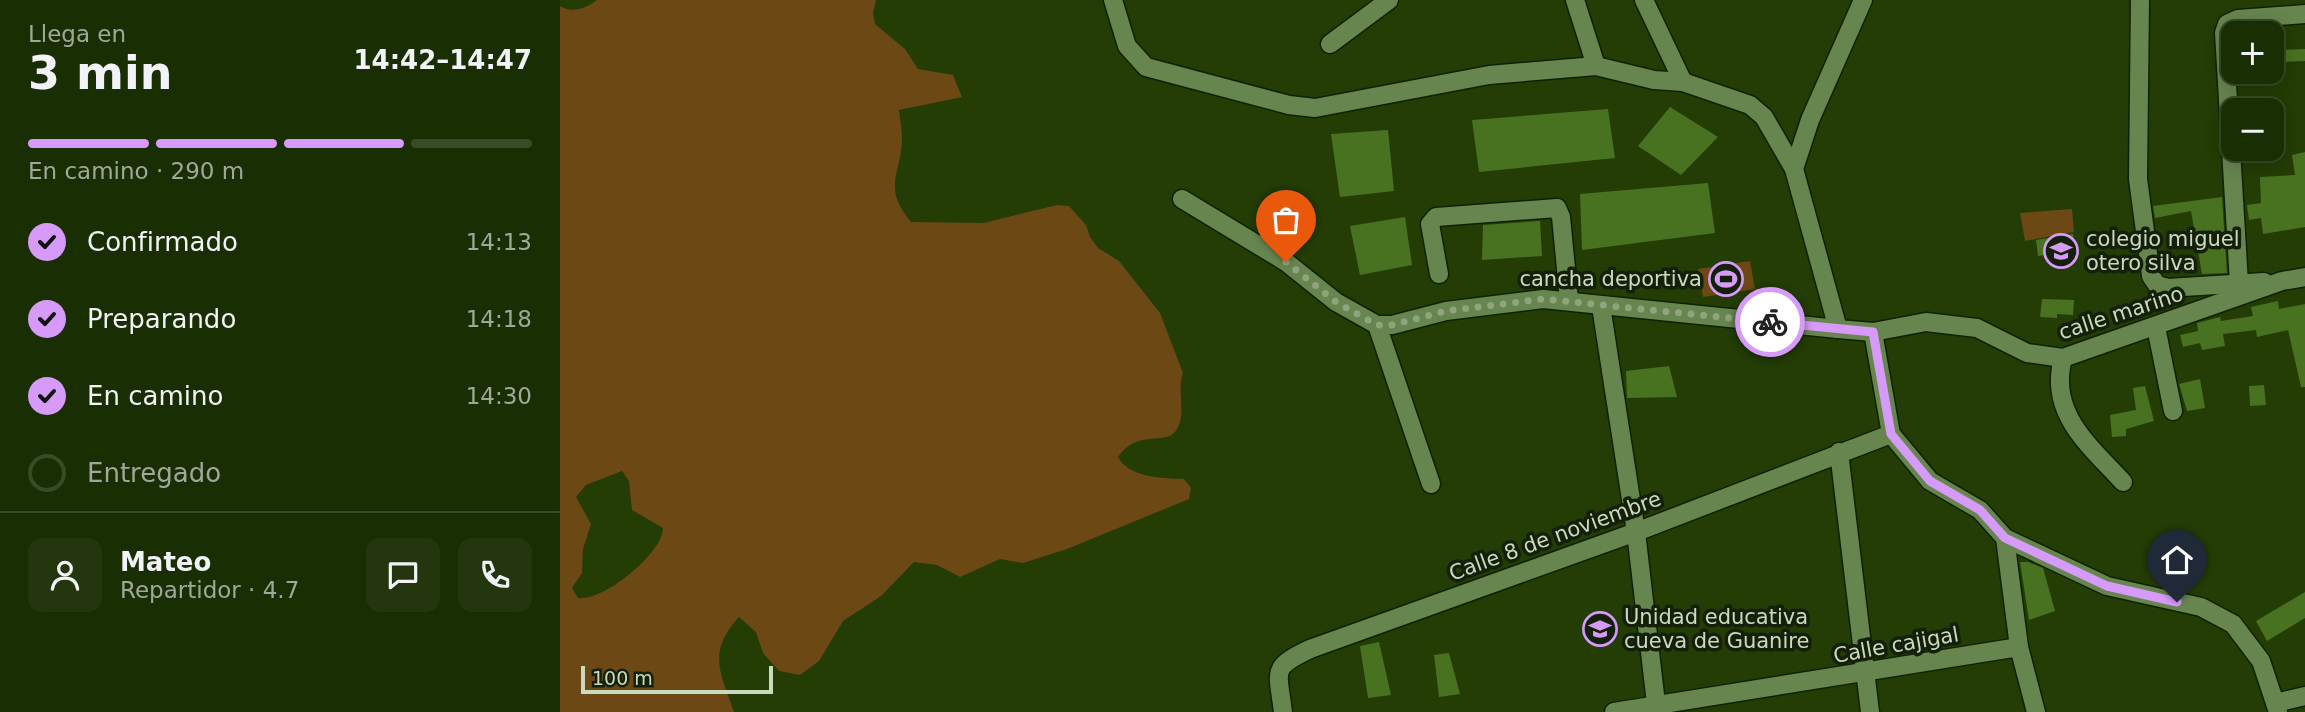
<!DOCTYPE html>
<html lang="es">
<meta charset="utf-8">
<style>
:root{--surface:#1a2e04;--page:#23360e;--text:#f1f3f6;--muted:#9fa89a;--line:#384a26;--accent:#d69bf9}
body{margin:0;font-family:"DejaVu Sans",sans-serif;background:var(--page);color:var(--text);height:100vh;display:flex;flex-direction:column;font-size:26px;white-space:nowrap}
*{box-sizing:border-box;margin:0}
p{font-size:23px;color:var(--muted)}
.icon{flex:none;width:38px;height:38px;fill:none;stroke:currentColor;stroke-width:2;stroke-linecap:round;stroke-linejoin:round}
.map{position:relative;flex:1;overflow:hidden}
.panel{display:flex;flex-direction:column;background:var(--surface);width:560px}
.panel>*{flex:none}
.tools{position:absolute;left:1661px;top:21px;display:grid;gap:14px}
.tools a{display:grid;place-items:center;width:63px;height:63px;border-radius:14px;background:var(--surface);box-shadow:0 4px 18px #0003,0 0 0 2px var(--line);font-size:35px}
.scale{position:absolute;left:21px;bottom:18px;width:192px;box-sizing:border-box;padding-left:7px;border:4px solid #c9dabe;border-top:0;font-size:19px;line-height:24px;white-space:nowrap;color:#c9dabe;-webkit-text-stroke:5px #14200a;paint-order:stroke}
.pin{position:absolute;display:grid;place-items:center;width:60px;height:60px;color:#fff;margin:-72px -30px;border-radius:50% 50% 50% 0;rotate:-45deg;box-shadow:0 0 7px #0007}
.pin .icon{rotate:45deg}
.courier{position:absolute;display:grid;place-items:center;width:70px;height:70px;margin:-35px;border:5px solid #d69bf9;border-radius:50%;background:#fff;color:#222;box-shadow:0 2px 9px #0007}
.headline em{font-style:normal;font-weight:700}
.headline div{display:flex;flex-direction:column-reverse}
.headline{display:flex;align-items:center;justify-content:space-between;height:119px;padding:0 28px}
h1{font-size:46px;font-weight:700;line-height:52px}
.bar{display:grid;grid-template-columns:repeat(4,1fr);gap:10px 7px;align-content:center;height:84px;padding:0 28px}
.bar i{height:9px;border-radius:5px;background:var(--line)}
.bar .current{background:var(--accent)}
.bar p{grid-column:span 4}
.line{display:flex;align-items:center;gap:18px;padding:0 28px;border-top:2px solid var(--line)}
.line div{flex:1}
.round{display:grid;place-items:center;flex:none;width:74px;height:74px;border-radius:14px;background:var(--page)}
ol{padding:0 28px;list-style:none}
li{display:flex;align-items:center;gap:21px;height:77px}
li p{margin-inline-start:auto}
li .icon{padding:7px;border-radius:50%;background:var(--accent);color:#111;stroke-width:4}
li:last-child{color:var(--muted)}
li i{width:38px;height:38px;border:4px solid var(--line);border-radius:50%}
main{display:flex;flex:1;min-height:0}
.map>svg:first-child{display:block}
.green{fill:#6c4814;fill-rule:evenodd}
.building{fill:#497220}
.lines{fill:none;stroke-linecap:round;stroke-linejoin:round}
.minor-casing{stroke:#0f2200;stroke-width:21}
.minor{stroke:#67854f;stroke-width:18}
.done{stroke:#8fa37d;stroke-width:7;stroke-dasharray:0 12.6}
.route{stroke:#d69bf9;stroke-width:9}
.labels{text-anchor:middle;stroke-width:7;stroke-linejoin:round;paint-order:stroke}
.poi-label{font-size:21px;fill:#c9dabe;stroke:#14200a;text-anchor:start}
.street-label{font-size:21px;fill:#c9dabe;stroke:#14200a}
</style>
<main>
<section class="panel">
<div class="headline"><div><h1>3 min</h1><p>Llega en</p></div><em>14:42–14:47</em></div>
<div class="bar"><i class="current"></i><i class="current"></i><i class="current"></i><i></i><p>En camino · 290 m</p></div>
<ol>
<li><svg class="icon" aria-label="check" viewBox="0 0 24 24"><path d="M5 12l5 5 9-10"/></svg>Confirmado<p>14:13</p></li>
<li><svg class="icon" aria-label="check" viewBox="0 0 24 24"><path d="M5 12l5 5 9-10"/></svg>Preparando<p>14:18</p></li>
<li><svg class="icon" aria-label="check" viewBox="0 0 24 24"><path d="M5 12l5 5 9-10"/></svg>En camino<p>14:30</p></li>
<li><i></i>Entregado</li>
</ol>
<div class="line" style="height:126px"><a class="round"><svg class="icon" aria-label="person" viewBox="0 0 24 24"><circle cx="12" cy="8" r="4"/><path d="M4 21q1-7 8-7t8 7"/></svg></a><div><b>Mateo</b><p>Repartidor · 4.7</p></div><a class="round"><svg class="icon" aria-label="chat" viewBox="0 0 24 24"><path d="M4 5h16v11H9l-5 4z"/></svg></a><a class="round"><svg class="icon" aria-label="phone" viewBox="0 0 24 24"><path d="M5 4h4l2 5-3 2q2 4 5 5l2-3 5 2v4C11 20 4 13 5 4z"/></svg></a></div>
</section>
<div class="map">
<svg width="1745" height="712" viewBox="0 0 1745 712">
<rect width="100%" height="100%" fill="#233d05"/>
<!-- green -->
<g class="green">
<path d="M37 0H316L313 13 315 24 345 49 358 69 393 75 402 97 339 110C340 119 342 129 342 138 342 174 321 186 351 222L424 223 497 205 509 206 526 225 530 237 538 248 559 261 600 313 623 373C616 391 628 416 615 432 604 445 577 429 558 457 570 478 601 478 624 479L631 488 629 499 507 549 463 563 440 559 400 577 377 565 354 562 321 596 283 621 259 661 240 675 219 671 203 653 196 632 179 617C147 652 160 672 174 712H0V6C13 14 26 8 37 0ZM62 471 69 481 72 510 103 528C103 553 43 602 18 598L12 588 22 573 23 549 31 524 16 497 26 485Z"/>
<path d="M1512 209 1514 232 1465 241 1460 213Z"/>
<path d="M1190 261 1195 289 1143 297 1138 269Z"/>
</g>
<!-- building -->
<g class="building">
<path d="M1745 49V61L1720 62V50Z"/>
<path d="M1110 107 1158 137 1121 175 1078 146Z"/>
<path d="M1048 109 1055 158 919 172 912 120Z"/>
<path d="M828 130 834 191 780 197 771 134Z"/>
<path d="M1745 152V227L1703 234 1701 218 1689 220 1687 205 1701 203 1700 177 1735 175 1732 155Z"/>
<path d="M1148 183 1155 233 1022 250 1020 194Z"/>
<path d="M1662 197 1667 273 1642 274 1631 211 1595 218 1593 206Z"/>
<path d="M845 217 852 265 800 275 790 226Z"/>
<path d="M980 221 982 256 922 260 923 225Z"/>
<path d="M1513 234 1516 250 1478 256 1476 240Z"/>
<path d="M1482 299 1514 300 1513 315 1497 314V318L1480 317Z"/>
<path d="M1718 301 1719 309 1745 304V387H1741L1728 330 1697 337 1696 330 1663 334 1665 346 1642 350 1640 343 1623 347 1620 335 1638 331 1637 323 1660 317 1661 321 1693 316 1691 307Z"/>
<path d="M1109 366 1117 397 1067 398 1066 371Z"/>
<path d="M1640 379 1645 408 1627 411 1619 384Z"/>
<path d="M1704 385 1706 405 1690 406 1689 386Z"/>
<path d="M1585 386 1594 421 1566 429V436L1552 437 1550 415 1576 410 1573 388Z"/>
<path d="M1460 562H1468L1483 568 1495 611 1469 620Z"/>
<path d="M1745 592V618L1707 641 1696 621Z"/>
<path d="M819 642 831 695 808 698 800 646Z"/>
<path d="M889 653 900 694 879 697 874 655Z"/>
</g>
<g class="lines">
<!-- minor casing -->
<g class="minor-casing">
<g id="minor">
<path d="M553 0 567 46 586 67 729 105 755 108 929 75 1036 66 1094 80 1123 82 1190 105 1204 117 1234 169"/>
<path d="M1015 0 1036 66"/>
<path d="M1084 0 1123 82"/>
<path d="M1303 0 1250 120 1234 169 1278 329 1313 332 1366 322 1417 328 1467 353 1503 358 1722 281 1745 277"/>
<path d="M1580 0 1578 179 1591 276 1597 285 1608 288 1704 282"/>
<path d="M770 44 829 0"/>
<path d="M622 199 726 262 776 302 817 325H832L886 311 983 299 1278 329"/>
<path d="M879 274 870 224 876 217 997 208 1001 217 1009 300"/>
<path d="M1679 283 1664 33 1667 24 1678 19 1745 14"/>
<path d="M1041 306 1076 532 1097 712"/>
<path d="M817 325 871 484"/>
<path d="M1596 327 1613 411"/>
<path d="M1313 332 1331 434 1370 481 1420 510 1445 538 1459 647 1476 712"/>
<path d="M1503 358C1488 413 1529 445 1563 482"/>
<path d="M1279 452 1310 712"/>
<path d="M1445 538 1547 586 1641 607 1673 624 1701 661 1718 712"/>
<path d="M1715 703 1745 696"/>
<path d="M723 712C718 670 710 668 750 649L1076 532 1331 434"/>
<path d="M1054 712 1459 647"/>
</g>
</g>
<!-- minor -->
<use href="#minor" class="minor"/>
</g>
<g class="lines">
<!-- done -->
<path class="done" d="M726 262 776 302 817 325H832L886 311 983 299 1210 322"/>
<!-- route -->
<path class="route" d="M1210 322 1313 332 1331 434 1370 481 1420 510 1445 538 1547 586 1617 602"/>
</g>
<!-- icons -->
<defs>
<g id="school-ring" transform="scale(1.75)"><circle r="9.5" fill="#14200a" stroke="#d69bf9" stroke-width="1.5"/><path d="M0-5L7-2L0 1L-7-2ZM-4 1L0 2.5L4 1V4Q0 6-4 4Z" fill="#d69bf9"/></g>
<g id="stadium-ring" transform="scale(1.75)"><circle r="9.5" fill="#14200a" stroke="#d69bf9" stroke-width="1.5"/><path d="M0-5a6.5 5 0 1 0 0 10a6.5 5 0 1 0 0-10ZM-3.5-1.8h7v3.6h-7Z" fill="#d69bf9"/></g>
</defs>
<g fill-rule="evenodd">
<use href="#school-ring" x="1501" y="251"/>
<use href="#stadium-ring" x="1166" y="279"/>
<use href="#school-ring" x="1040" y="629"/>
</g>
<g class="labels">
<!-- poi labels -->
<g class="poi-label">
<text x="1526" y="246">colegio miguel<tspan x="1526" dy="24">otero silva</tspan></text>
<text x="1142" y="286" text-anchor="end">cancha deportiva</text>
<text x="1064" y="624">Unidad educativa<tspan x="1064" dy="24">cueva de Guanire</tspan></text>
</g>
<!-- street labels -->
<g class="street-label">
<text transform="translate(1561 313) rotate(-18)" y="7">calle marino</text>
<text transform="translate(995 536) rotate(-20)" y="7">Calle 8 de noviembre</text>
<text transform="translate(1336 645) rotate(-10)" y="7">Calle cajigal</text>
</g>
</g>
</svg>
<div class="tools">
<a>+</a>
<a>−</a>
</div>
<div class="scale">100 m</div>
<div class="pin" style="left:726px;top:262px;background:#ea580c"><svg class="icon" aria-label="bag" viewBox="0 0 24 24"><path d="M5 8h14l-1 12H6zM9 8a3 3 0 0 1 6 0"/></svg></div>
<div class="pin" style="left:1617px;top:602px;background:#1f2937"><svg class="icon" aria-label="home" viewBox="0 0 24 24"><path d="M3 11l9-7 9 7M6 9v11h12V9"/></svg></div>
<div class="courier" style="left:1210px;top:322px"><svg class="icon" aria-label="bike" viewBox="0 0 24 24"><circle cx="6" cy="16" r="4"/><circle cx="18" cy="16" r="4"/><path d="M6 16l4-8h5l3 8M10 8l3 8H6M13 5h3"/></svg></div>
</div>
</main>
